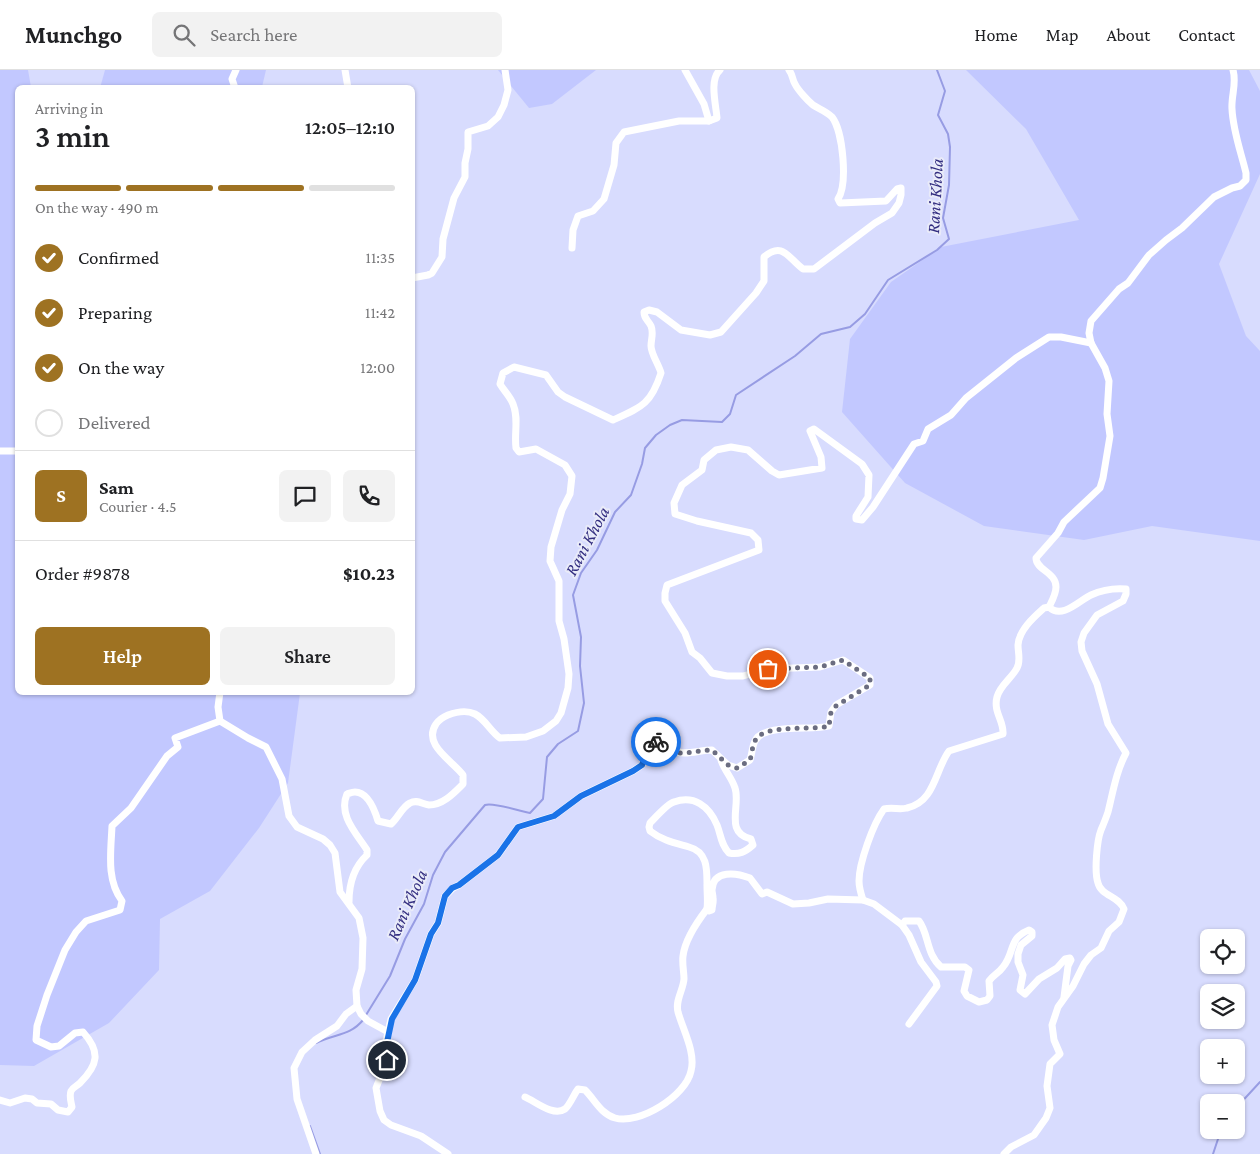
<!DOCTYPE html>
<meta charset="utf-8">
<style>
:root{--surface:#fff;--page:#f2f2f2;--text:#202124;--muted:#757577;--line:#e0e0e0;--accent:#9e7222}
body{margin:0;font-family:"Crimson Pro",serif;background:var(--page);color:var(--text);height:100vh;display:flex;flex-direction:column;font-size:19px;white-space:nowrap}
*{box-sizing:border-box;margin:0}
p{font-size:16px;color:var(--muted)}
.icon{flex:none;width:28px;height:28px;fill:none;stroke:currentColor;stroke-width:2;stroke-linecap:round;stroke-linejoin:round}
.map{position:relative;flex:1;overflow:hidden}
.panel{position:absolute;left:15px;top:15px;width:400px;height:610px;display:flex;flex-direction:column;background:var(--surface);border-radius:8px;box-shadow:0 1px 4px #0004}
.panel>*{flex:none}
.fabs{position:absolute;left:1200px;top:859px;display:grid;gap:10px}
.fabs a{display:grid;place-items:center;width:45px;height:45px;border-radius:8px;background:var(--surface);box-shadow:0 1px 4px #0004;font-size:25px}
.pin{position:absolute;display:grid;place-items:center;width:42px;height:42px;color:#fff;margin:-21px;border:2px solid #fff;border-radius:50%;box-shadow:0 1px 5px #0007}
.courier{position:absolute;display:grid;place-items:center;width:50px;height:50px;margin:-25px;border:4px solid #1a73e8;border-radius:50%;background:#fff;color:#222;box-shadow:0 1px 6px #0007}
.overview em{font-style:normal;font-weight:600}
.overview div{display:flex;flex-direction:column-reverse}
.overview{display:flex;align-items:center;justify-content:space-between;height:85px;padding:0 20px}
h1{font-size:32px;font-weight:600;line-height:38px}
.bar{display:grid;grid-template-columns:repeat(4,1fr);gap:8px 5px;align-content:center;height:60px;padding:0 20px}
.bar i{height:6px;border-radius:4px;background:var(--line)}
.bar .selected{background:var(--accent)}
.bar p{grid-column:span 4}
.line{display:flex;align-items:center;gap:12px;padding:0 20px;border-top:1px solid var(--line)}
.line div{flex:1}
.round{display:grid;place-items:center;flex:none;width:52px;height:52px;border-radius:8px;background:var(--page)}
ol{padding:0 20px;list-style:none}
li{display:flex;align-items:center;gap:15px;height:55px}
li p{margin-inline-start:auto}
li .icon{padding:5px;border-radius:50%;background:var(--accent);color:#fff;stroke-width:4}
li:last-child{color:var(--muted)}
li i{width:28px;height:28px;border:2px solid var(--line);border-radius:50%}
.action{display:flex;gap:10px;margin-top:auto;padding:10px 20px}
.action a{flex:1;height:58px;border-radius:8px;background:var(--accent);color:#fff;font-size:20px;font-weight:600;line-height:58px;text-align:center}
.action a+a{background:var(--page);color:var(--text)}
header{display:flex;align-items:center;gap:30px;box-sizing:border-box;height:70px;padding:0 25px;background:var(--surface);border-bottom:1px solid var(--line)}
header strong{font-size:24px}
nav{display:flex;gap:28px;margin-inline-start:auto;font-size:18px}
.search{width:350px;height:45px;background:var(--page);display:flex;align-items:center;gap:12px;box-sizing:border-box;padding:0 18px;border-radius:8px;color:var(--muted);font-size:19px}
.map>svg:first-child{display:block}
.green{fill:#c2c8ff}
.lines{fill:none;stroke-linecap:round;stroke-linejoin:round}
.stream{stroke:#979ce3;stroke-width:2}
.minor{stroke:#fff;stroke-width:7}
.done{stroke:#6b6d81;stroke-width:5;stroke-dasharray:0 9}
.route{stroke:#1a73e8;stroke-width:6}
.labels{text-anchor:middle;stroke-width:4;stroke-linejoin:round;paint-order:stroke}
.water-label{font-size:18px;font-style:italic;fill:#332e80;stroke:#e9ebf9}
</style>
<header>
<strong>Munchgo</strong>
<div class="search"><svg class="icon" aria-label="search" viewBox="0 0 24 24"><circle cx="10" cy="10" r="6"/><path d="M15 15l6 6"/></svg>Search here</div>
<nav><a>Home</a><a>Map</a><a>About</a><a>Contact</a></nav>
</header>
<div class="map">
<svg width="1260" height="1084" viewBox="0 0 1260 1084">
<rect width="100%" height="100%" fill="#d8dcfe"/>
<!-- green -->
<g class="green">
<path d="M0 0H28L31 17 18 18V622L300 623 288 713 259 758 210 821 160 849 159 900 109 953 34 996 0 995Z"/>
<path d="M105 0H266L262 17 100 18Z"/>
<path d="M498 0H596L552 34 529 38Z"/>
<path d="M966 0H1249L1260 21V104L1219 194 1246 266 1260 281V471L1152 456 1084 470 984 456 905 413 842 342 850 269 891 212 941 177 1079 150 1026 59Z"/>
</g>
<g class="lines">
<!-- stream -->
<g class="stream">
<path d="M366 945 390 906 405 869 424 834 433 805 445 782 485 735C494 732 518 741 530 743L543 729 547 687 558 674 578 661 584 633 580 596 581 567 573 525 581 503 597 480 615 442 631 425 642 394 645 378 656 365 670 355 682 350 722 352 730 344 736 325 795 286 821 264 850 257 865 244 888 210 937 180 949 169 943 148 949 115 950 77 948 64 938 45 945 21 937 0"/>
<path d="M316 973C336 963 349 967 364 949"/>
<path d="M1236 1038 1260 1012"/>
<path d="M310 1056 320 1084"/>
<path d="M1213 1084 1221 1060"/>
</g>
<!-- minor -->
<g class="minor">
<path d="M345 0 348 18"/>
<path d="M685 0 704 34 709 51"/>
<path d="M235 18 232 9 236 0"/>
<path d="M572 178 573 160 578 146 593 141 604 129 614 95 616 73 624 62 679 51H709L717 48C716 35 709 9 720 0"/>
<path d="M412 208 428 205 432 203 442 187 443 169 454 128 465 107V93L468 79V62L488 56 498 47 504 35 508 20 505 0"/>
<path d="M0 381H18"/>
<path d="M1049 537C1052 531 1056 524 1056 517 1056 502 1036 500 1036 488L1058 463 1064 452 1100 418 1103 408 1110 366 1107 344 1109 311 1105 298 1091 273 1089 263 1091 251 1119 219 1128 213 1149 185 1166 170 1182 158 1214 127 1232 118 1240 116 1246 110V103C1241 82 1233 61 1232 39 1231 26 1237 13 1233 0"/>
<path d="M220 622 218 637 220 651 248 668 266 677 282 709 289 746 297 757 323 769 330 775 335 783 340 822 359 848 363 868 362 899 356 920 357 936 361 944 368 951 388 962 385 977 387 990 376 1018 380 1041 384 1050 391 1055 421 1066 448 1084"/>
<path d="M721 690C724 700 732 708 735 718 741 735 724 763 751 769L753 775C745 782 739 785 729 783 721 775 721 765 717 755 709 736 694 725 674 732 668 733 655 748 650 753L649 757 650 761C663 771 675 773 689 777 708 782 707 800 707 816 707 824 708 831 707 839L709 841 712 840C712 836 714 831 713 828 713 825 712 822 712 820 713 799 737 803 750 808L762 824 767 822 793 834 809 833 828 829 863 830 874 834 902 855 909 865 921 892 936 912 937 916 909 954"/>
<path d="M863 830C861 824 859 818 859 811 859 793 873 754 884 739 892 737 900 740 907 738 935 732 935 700 949 681L1003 664C1004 651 993 642 997 627 1000 615 1012 608 1017 598 1021 591 1018 583 1018 575 1019 560 1034 547 1044 538L1049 537C1062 550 1080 530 1091 525 1102 520 1114 518 1126 519V524L1123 531 1097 545 1084 563 1081 572 1082 581 1097 614 1108 654 1126 683C1116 702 1113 722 1108 742 1106 748 1104 753 1101 760 1097 770 1094 802 1098 813 1101 826 1119 826 1124 839L1119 852 1109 861 1101 878 1091 885 1084 894 1073 916 1058 937 1052 955 1054 970 1060 984 1050 994 1047 1016 1050 1038 1046 1048 1034 1065 1011 1077 1004 1084"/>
<path d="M349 832C349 814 354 797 367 785V780C356 763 338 745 347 724 350 723 352 722 355 722 368 722 375 741 378 751L391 754C398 748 402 737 410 733 417 729 422 734 429 735 443 735 454 723 463 714V705C453 691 422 675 436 654 439 650 443 647 448 645 456 642 467 640 475 644 485 649 491 662 500 668L526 667 543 661 556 651 561 643 568 618 569 604 564 569 559 551V511L550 491 551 477 562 440 570 424 572 406 565 395 536 379 519 382 516 378C514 363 519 348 513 334 510 326 504 321 500 314L503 303 514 297 546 305 558 322 565 327 613 350C642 337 651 334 661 303 659 295 651 284 651 276 651 269 654 263 651 256 648 250 644 249 644 242L649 240 657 242 681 260 710 265 721 262 756 223 764 211V187C783 171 788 188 803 199H814L875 153 892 143 899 133 901 125V118L897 119 886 131 840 133 838 129C848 114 843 61 832 47 826 41 819 39 813 35 807 30 798 20 795 14 792 9 793 5 789 0"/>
<path d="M902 855 905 851H919C929 864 926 884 941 897H965L969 900 964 921 967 926 979 932 987 930 990 926 989 911C993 905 999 903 1003 897 1015 883 1008 868 1029 860L1032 862V866L1021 875 1018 884V892L1023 905 1020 920 1025 924 1039 909 1057 898 1065 889 1070 888 1071 890 1068 896 1064 927"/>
<path d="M388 962 391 949 415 910 431 864 438 853 445 826 453 818 459 815 498 785 518 757 554 746 581 726 633 701 642 695 645 687V674C659 667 661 677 673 681 684 686 700 680 712 680L728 695 737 698 750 690C752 684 752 677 755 671 763 653 813 661 829 656L831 642 836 635 870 615V608L843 590 820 597 768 599 743 606H727L712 603 700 588 692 582 685 563 665 531V523L667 515 759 480 758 470 751 463 697 451 675 444 674 433 682 415 702 400 704 390 716 380 731 377 748 380 772 401 779 405 822 398 821 387 810 361 814 359 862 394 869 405 868 427 856 446V449L862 450 873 437 914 374 923 371 928 359 951 345 966 328 1016 288 1049 267H1061L1091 273"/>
<path d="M525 1027C535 1031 553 1047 565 1039 570 1035 574 1024 578 1019L585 1020C595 1030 601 1044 615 1048 639 1055 686 1026 691 1001 696 983 683 960 678 942 675 930 683 921 684 909 684 902 682 894 683 886 685 869 697 852 707 839"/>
<path d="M0 1030 10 1033 25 1028 32 1029 37 1033 51 1034 58 1040 68 1042 72 1037C71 1032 69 1026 71 1021 73 1017 77 1016 80 1013 98 995 101 982 83 962L75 963 59 976 51 977 36 970 37 956 47 925 65 880 76 862 86 851 120 840 122 831C106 810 111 781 112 756L131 738 167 686 178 677 175 668 220 651"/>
<path d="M316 1084 297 1029 294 998 302 982 315 970 337 956 346 944 357 936"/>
</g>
</g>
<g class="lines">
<!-- done -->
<path class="done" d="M656 672C663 674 667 680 674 682 686 685 700 680 712 680L728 695 737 698 750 690C752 684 752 677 755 671 763 653 813 661 829 656L831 642 836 636 870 615V608L843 590 820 597 768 599"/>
<!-- route -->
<path class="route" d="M387 990 386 977 392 949 415 910 431 864 438 853 445 826 452 818 459 815 498 785 518 757 554 746 581 726 633 701 642 695 645 686 644 674 650 671 656 672"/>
</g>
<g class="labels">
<!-- water labels -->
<g class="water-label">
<text transform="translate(935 126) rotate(-87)" y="6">Rani Khola</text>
<text transform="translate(587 471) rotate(-62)" y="6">Rani Khola</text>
<text transform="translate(407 835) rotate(-66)" y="6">Rani Khola</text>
</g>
</g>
</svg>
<div class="fabs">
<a><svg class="icon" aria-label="locate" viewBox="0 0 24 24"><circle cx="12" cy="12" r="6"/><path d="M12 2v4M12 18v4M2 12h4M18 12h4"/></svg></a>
<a><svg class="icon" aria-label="layers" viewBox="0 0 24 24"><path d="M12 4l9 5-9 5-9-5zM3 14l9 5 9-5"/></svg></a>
<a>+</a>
<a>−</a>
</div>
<div class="pin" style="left:768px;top:599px;background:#ea580c"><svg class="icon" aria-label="bag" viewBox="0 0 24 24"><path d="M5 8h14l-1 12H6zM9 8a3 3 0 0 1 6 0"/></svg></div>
<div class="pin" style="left:387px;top:990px;background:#1f2937"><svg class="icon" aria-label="home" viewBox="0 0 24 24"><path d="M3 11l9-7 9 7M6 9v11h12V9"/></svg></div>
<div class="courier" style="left:656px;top:672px"><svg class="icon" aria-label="bike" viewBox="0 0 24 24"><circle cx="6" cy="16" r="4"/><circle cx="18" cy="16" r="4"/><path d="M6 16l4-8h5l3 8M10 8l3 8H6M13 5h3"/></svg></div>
<section class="panel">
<div class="overview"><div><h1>3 min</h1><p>Arriving in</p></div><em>12:05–12:10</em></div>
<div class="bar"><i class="selected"></i><i class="selected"></i><i class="selected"></i><i></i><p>On the way · 490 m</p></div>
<ol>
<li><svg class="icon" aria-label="check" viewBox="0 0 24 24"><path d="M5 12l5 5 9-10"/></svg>Confirmed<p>11:35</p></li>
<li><svg class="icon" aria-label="check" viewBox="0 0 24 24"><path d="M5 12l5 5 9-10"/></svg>Preparing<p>11:42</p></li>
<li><svg class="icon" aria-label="check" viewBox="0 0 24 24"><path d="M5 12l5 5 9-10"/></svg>On the way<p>12:00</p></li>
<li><i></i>Delivered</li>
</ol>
<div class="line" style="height:90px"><b class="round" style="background:var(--accent);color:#fff">S</b><div><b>Sam</b><p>Courier · 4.5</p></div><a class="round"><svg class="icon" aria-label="chat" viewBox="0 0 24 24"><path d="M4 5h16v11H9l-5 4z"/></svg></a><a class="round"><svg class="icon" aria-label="phone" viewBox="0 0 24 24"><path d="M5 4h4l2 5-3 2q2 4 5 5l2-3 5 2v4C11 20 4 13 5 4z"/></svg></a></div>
<div class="line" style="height:65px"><div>Order #9878</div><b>$10.23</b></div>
<div class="action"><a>Help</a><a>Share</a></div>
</section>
</div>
